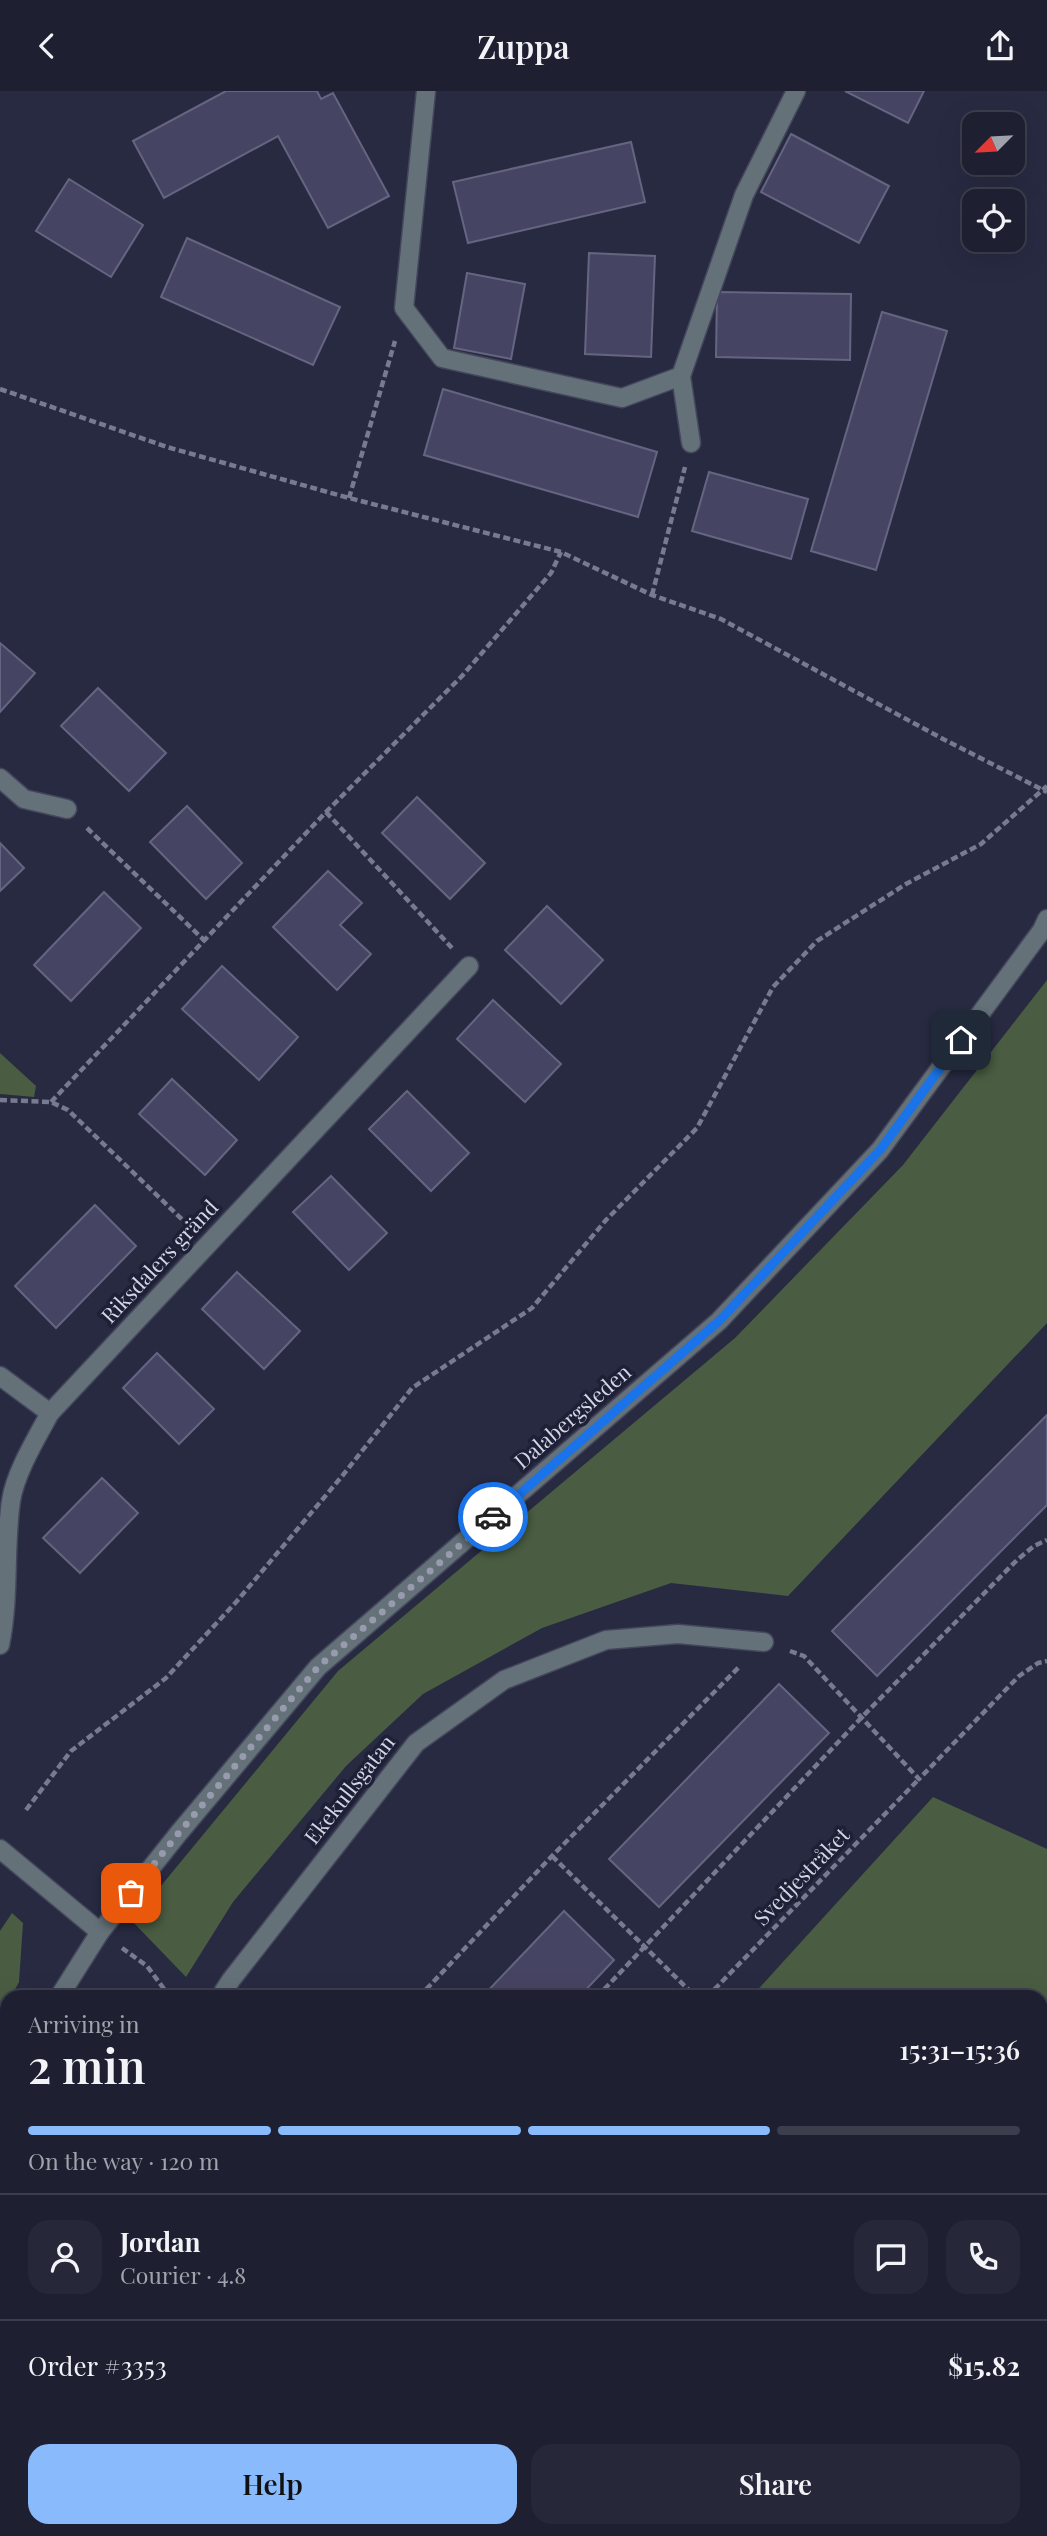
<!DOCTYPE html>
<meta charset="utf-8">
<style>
:root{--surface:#1e2032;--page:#26283a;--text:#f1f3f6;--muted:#a1a3ac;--line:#3c3e4d;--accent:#89bafc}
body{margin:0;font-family:"Playfair Display",serif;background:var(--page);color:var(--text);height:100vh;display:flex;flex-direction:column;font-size:26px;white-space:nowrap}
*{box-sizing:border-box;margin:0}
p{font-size:23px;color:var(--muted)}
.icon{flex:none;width:38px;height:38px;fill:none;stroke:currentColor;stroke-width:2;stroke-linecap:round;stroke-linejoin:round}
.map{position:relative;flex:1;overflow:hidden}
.panel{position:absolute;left:0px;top:1899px;width:1048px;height:548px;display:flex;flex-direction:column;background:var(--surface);border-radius:21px 21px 0 0;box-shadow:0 7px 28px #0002,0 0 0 2px var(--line)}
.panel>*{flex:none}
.needle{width:46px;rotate:246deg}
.controls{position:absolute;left:962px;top:21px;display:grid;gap:14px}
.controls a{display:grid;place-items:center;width:63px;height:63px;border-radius:14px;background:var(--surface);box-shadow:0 7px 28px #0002,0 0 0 2px var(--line);font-size:35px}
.pin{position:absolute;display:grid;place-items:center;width:60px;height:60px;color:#fff;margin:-30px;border-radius:14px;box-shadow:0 4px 10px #0006}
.courier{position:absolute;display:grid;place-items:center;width:70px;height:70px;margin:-35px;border:5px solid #1a73e8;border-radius:50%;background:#fff;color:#222;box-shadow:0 2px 9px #0007}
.headline em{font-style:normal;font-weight:600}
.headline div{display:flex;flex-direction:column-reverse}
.headline{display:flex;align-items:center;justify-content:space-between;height:119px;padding:0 28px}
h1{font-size:46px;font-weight:600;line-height:52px}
.bar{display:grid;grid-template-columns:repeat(4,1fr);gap:10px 7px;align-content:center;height:84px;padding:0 28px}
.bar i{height:9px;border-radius:5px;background:var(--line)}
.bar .selected{background:var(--accent)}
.bar p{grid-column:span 4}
.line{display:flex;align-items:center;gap:18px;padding:0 28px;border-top:2px solid var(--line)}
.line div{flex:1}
.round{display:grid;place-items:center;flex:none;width:74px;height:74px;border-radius:21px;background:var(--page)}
.cta{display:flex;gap:14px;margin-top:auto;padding:14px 28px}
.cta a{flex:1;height:80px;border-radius:21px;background:var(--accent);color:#111;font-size:28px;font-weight:600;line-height:80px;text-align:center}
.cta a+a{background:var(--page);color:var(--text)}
header{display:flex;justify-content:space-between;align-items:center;height:91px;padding:0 28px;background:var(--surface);font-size:32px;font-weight:600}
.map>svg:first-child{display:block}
.green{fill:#4a5d42}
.building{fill:#464463;stroke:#666581;stroke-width:2}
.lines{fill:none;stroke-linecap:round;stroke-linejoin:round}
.minor-casing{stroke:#44465c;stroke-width:21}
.path{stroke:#787a8f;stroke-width:4.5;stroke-dasharray:7 3.5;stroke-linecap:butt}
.minor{stroke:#647178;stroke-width:18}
.done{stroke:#989aad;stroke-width:7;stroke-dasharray:0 12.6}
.route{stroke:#1a73e8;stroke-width:9}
.labels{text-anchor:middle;stroke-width:7;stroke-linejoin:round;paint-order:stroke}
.street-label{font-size:21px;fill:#d4d6e6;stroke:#1e2037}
</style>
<header><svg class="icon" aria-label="back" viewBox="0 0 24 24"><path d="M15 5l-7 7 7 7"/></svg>Zuppa<svg class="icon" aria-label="share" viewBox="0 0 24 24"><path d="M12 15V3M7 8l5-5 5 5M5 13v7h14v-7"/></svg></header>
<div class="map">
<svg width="1047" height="2445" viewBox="0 0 1047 2445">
<rect width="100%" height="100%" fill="#282a42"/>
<!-- green -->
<g class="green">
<path d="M1047 889V1232L788 1505 671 1492 542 1537 423 1603 346 1675 233 1811 186 1886 132 1830 338 1580 735 1247 903 1074Z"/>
<path d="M0 962 36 995 34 1006 0 1003Z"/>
<path d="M933 1706 1047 1758V2445H897L895 2440H1041V1906H751Z"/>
<path d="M12 1822 23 1832 19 1891 11 1906H7V1915L0 1929V1840Z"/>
<path d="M7 2418V2440H144L147 2445H0V2425Z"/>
</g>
<!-- building -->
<g class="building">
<path d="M226 0H317L321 8 333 2 389 105 328 137 278 45 164 107 133 50Z"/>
<path d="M845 0H924L908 32Z"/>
<path d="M791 43 889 95 859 152 761 101Z"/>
<path d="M631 51 645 111 468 152 453 91Z"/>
<path d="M69 88 143 134 111 186 36 140Z"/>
<path d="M187 147 340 216 313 274 161 206Z"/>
<path d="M589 162 655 165 651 266 585 263Z"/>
<path d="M467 182 525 193 511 268 454 257Z"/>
<path d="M717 201 851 203 850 269 716 266Z"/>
<path d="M882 221 947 240 876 479 811 460Z"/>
<path d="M443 298 657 361 638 426 424 364Z"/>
<path d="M709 381 808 408 791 468 692 440Z"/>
<path d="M0 552 35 582 0 621Z"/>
<path d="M98 597 166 662 129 700 61 635Z"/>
<path d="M417 706 485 772 450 808 382 742Z"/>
<path d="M187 715 242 772 206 808 150 751Z"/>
<path d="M0 752 24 777 0 800Z"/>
<path d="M328 780 362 812 340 834 371 863 337 899 273 836Z"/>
<path d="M104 801 141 837 71 910 34 874Z"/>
<path d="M547 815 603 869 561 913 505 859Z"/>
<path d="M222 875 298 946 259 989 182 918Z"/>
<path d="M493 909 561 973 525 1011 457 948Z"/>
<path d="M172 988 237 1049 205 1084 139 1023Z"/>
<path d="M407 1000 469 1062 431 1100 369 1038Z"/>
<path d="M331 1085 387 1142 349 1179 293 1121Z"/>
<path d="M95 1114 136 1155 56 1237 15 1195Z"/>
<path d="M237 1181 300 1240 264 1278 202 1218Z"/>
<path d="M157 1262 214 1318 179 1353 123 1297Z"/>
<path d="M1047 1324V1414L877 1585 832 1540Z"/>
<path d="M102 1387 138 1422 80 1482 43 1447Z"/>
<path d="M779 1593 829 1642 659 1816 609 1768Z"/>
<path d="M564 1820 614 1869 579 1906H482Z"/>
<path d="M216 2440H326L329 2445H219Z"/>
<path d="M797 2440H834L837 2445H785Z"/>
</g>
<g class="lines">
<!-- minor casing -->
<g class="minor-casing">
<g id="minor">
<path d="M426 0 404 217 442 267 622 307 681 285"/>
<path d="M691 352 681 285 744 104 796 0"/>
<path d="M0 687 24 708 67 718"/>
<path d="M0 1285 50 1322"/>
<path d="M0 1554C10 1506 4 1457 11 1410 15 1382 37 1346 50 1322L469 875"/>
<path d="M0 1758 100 1841"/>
<path d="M59 1906 100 1841 178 1743 318 1576 719 1230 880 1059 1042 839 1047 828"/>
<path d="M220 1906 231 1889 416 1652 504 1589 606 1549 678 1543 764 1551"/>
<path d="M0 2001 7 1989"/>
<path d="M0 2268 7 2272"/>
<path d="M172 2440 175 2445"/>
</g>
</g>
<!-- path -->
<g class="path">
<path d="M0 298 167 356 349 407 561 461 652 504 721 528 943 648 1047 701"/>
<path d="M349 407 395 250"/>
<path d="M652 504 685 376"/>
<path d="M326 721 452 857"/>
<path d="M87 737 205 850"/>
<path d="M0 1009 51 1011 68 1019 189 1135"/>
<path d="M51 1011 326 721 462 585 551 482 561 461"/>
<path d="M790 1560 804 1565 919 1688 1019 1585 1038 1572 1047 1570"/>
<path d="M26 1719 71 1660 166 1587 237 1510 343 1384 412 1297 532 1217 606 1129 697 1037 773 896 817 850 906 793 981 753 1047 695"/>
<path d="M552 1765 696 1906"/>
<path d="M122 1857 147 1875 170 1906"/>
<path d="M419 1906 552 1765 740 1575"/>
<path d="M597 1906 861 1627 1017 1469 1034 1455 1047 1449"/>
<path d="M707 1906 919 1688"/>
<path d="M0 2318 7 2311"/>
<path d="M515 2440 518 2445"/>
<path d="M582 2440 585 2445"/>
<path d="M869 2440 872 2445"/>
<path d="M971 2445 980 2440"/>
</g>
<!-- minor -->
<use href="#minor" class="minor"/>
</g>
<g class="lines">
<!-- done -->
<path class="done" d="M131 1802 178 1743 318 1576 493 1426"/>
<!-- route -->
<path class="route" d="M493 1426 719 1230 880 1059 961 949"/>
</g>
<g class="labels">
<!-- street labels -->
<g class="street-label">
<text transform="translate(160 1171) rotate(-47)" y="7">Riksdalers gränd</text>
<text transform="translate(573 1326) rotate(-41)" y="7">Dalabergsleden</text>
<text transform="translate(350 1699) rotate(-52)" y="7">Ekekullsgatan</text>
<text transform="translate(802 1786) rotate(-46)" y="7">Svedjestråket</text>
</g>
</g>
</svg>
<div class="controls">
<a><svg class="needle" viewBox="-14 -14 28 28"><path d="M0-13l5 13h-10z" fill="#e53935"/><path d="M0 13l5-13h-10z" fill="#a1a3ac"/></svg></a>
<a><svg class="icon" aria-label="locate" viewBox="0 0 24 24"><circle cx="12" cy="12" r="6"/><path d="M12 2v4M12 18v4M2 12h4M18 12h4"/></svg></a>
</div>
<div class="pin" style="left:131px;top:1802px;background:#ea580c"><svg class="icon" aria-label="bag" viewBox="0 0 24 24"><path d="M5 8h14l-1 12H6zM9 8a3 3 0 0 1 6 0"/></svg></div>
<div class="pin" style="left:961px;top:949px;background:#1f2937"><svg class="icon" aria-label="home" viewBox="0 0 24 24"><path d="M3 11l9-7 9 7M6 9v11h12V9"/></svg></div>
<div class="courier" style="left:493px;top:1426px"><svg class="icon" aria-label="car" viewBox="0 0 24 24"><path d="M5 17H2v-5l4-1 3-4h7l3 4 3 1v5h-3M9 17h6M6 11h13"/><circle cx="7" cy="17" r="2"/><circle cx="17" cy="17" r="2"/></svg></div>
<section class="panel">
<div class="headline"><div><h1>2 min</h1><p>Arriving in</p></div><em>15:31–15:36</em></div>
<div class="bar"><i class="selected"></i><i class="selected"></i><i class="selected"></i><i></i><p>On the way · 120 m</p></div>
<div class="line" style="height:126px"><a class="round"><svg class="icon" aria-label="person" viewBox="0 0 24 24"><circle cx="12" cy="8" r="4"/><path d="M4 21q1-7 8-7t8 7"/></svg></a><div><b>Jordan</b><p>Courier · 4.8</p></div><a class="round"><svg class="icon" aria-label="chat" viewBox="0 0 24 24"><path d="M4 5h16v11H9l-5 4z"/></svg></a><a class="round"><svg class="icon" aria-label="phone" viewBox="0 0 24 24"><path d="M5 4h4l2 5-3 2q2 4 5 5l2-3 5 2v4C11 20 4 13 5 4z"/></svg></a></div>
<div class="line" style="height:91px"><div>Order #3353</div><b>$15.82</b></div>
<div class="cta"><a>Help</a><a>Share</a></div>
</section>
</div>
